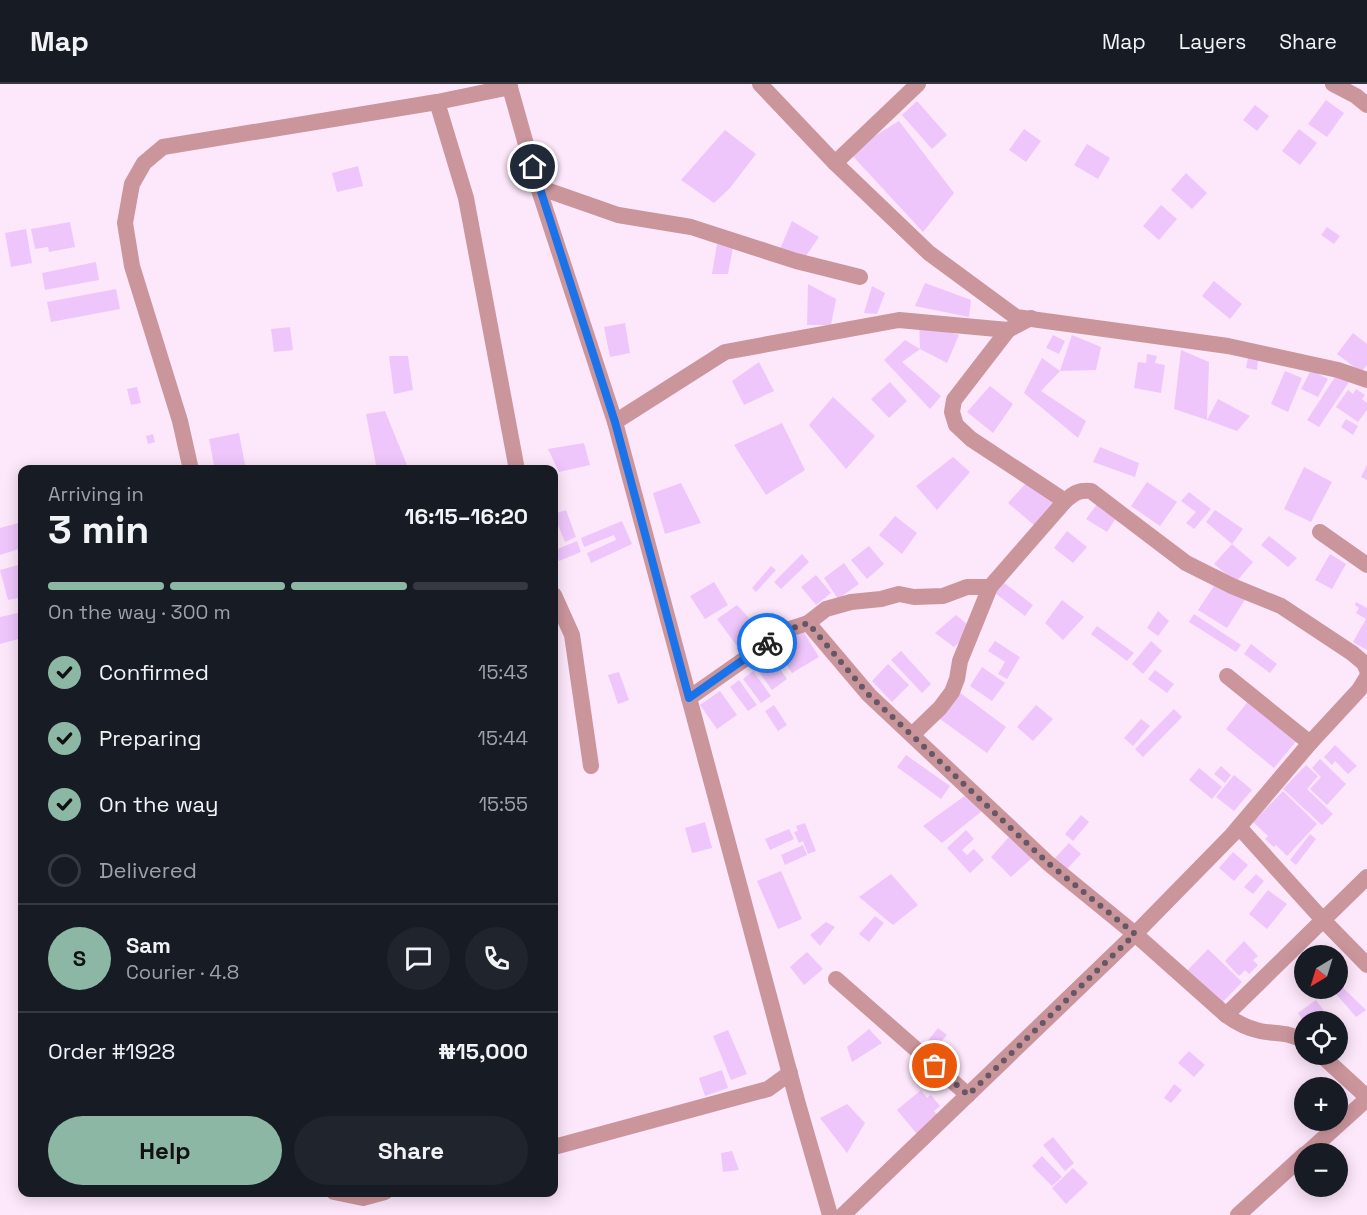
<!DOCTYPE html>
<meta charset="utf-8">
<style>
:root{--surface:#171b24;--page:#20242c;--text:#f1f3f6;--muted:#9ea1a6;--line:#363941;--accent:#8db7a5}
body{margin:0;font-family:"Space Grotesk",sans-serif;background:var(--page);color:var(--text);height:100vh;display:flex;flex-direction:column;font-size:22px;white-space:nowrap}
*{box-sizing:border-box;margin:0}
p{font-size:20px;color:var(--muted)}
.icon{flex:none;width:33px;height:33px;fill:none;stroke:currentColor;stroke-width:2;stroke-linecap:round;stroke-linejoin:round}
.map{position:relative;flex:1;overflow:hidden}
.panel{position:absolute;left:18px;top:381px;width:540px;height:732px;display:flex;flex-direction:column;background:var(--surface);border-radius:12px;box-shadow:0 3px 15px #0003}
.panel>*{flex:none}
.needle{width:39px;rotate:218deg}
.buttons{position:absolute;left:1294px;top:861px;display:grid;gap:12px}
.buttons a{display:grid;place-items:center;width:54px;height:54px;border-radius:50%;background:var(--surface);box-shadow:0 3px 15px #0003;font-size:30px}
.pin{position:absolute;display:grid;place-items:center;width:51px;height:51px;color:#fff;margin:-26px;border:3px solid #fff;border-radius:50%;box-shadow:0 2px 6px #0007}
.courier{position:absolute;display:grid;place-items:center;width:60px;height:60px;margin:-30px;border:4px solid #1a73e8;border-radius:50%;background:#fff;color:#222;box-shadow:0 2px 8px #0007}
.head em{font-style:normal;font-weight:800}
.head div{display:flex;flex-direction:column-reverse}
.head{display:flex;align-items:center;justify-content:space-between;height:102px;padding:0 30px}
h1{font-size:39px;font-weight:800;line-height:45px}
.bar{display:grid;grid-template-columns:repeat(4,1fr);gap:9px 6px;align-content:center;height:72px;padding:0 30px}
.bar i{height:8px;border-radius:4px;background:var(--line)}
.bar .selected{background:var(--accent)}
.bar p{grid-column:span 4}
.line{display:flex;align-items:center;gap:15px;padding:0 30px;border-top:2px solid var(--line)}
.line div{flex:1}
.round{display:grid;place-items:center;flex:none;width:63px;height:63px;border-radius:32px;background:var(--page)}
ol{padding:0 30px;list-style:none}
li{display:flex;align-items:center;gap:18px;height:66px}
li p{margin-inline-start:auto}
li .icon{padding:6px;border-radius:50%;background:var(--accent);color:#111;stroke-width:4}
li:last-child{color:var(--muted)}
li i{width:33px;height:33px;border:3px solid var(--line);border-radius:50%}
.primary-button{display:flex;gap:12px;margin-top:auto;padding:12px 30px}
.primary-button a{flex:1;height:69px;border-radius:36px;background:var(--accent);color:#111;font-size:24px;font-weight:800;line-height:69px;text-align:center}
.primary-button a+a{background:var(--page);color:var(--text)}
header{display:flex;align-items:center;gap:36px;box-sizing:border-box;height:84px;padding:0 30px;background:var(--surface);border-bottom:2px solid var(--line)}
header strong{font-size:28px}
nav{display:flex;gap:33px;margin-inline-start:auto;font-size:21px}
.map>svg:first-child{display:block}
.building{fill:#efc6fc}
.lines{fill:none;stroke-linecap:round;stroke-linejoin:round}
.minor{stroke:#cb959c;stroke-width:16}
.done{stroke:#655764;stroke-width:6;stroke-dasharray:0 10.8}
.route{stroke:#1a73e8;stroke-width:8}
</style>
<header>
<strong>Map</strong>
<nav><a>Map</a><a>Layers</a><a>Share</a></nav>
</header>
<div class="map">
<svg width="1367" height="1131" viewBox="0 0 1367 1131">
<rect width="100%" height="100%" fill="#fde7fb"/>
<!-- building -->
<g class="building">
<path d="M1326 16 1344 29 1327 53 1308 40Z"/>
<path d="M917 17 947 51 932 65 902 31Z"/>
<path d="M1255 21 1269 32 1257 47 1243 36Z"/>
<path d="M899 37 954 109 923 148 849 68Z"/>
<path d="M1024 45 1041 57 1026 78 1009 66Z"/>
<path d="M1299 45 1317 59 1300 81 1282 67Z"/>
<path d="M725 46 756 70 730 104 714 119 681 96Z"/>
<path d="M1087 60 1110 74 1098 95 1074 81Z"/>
<path d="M358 82 363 102 337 108 332 89Z"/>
<path d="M1186 89 1207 109 1192 125 1171 106Z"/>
<path d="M1161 121 1177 135 1159 156 1143 142Z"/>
<path d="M792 137 819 153 803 176 780 165Z"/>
<path d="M70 138 75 163 49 168 48 163 35 165 31 145Z"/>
<path d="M1327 143 1340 152 1334 160 1321 151Z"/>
<path d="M26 145 32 179 11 183 5 149Z"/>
<path d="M717 160 733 164 728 190H712Z"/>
<path d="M96 178 99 196 45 206 42 189Z"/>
<path d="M1214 197 1242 220 1230 235 1202 212Z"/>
<path d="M925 199 971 216 969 233 915 222Z"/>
<path d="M808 200 836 215 831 241H807Z"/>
<path d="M872 202 885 209 877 230 864 229Z"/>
<path d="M116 205 120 225 51 238 47 218Z"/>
<path d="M919 238 959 251 947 279 920 265 902 278 941 312 930 325 884 276 905 256 920 265Z"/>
<path d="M625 239 630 269 610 273 604 243Z"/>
<path d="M290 243 293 266 274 268 271 245Z"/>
<path d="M1353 249 1367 260V281L1361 288 1337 270Z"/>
<path d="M1053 251 1065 257 1059 270 1046 264Z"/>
<path d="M1072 251 1101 263 1096 286 1060 287 1041 307 1086 337 1078 354 1024 309 1042 274 1060 287Z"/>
<path d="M1181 266 1209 278 1207 336 1174 325Z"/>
<path d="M1147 270 1157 272 1155 279 1165 281 1161 309 1134 304 1138 278 1146 279Z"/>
<path d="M389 272H408L413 306 394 310Z"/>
<path d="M1248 274 1258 276 1257 286 1246 284Z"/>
<path d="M759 278 774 307 744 321 732 297Z"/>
<path d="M1311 286 1328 295 1318 313 1301 305Z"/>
<path d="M1285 287 1302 294 1288 328 1271 320Z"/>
<path d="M1337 290 1349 298 1319 343 1307 336Z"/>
<path d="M890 298 907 317 889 334 871 315Z"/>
<path d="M990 302 1013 320 993 349 967 328Z"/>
<path d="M137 303 141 319 131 321 127 305Z"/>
<path d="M1356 305 1365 311 1362 315 1367 319V326L1358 338 1336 323 1348 306 1353 310Z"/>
<path d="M833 313 875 352 846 385 809 341Z"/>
<path d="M1218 315 1250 332 1237 347 1207 336Z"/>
<path d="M385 327 409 386H377L366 330Z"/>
<path d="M1346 335 1358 342 1353 351 1341 343Z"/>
<path d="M782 339 805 386 766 411 734 361Z"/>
<path d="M239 349 246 386H215L209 355Z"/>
<path d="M153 350 155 358 148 360 146 352Z"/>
<path d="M584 359 590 381 559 388 548 365Z"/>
<path d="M1100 363 1139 379 1135 393 1093 378Z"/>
<path d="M953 373 970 388 937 426 916 402Z"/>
<path d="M1367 381V396L1361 393Z"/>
<path d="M1304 383 1332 398 1311 438 1284 425Z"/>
<path d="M1027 398 1057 420 1035 442 1008 419Z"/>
<path d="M1147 398 1177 418 1160 442 1131 422Z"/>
<path d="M681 399 701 439 665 450 653 409Z"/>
<path d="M1189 408 1211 425 1194 445 1186 439 1196 428 1181 417Z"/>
<path d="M1097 420 1116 434 1107 448 1086 435Z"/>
<path d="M566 426 576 453 565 458 558 441 554 443V430Z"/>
<path d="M1215 426 1243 445 1232 460 1206 438Z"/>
<path d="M895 432 917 449 902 470 879 451Z"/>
<path d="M622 437 632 460 591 479 587 469 616 456 614 451 584 463 581 454Z"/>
<path d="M22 438V464L0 471V444Z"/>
<path d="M1067 447 1087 463 1073 479 1054 464Z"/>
<path d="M1269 452 1297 474 1288 483 1261 461Z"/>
<path d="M577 457 581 468 559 477 555 466Z"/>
<path d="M1232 460 1253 478 1236 498 1214 480Z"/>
<path d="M869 462 884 480 867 495 851 476Z"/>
<path d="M802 470 809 478 781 505 774 498Z"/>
<path d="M1330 470 1346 480 1332 505 1315 496Z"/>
<path d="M844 479 859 500 838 515 824 494Z"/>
<path d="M22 480V513L8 516 0 486Z"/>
<path d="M771 482 776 486 756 508 752 504Z"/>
<path d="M816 491 831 509 816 521 801 503Z"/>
<path d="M714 498 728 521 705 535 690 512Z"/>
<path d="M1003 498 1033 521 1025 532 995 509Z"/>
<path d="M1214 502 1246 514 1227 544 1198 526Z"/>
<path d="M1062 516 1084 533 1063 556 1045 539Z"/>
<path d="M1356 518 1367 524V566L1353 558 1366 535 1356 529 1359 524 1355 521Z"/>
<path d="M737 521 760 546 737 562 717 535Z"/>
<path d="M1158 527 1169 537 1158 552 1147 544Z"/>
<path d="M22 528V554L0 560V533Z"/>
<path d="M1194 530 1241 561 1236 568 1189 538Z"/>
<path d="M956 531 973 545 954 563 935 549Z"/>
<path d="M1097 542 1134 569 1127 577 1091 550Z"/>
<path d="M803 547 819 573 792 589 776 564Z"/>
<path d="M995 557 1020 573 1007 595 998 590 1005 578 988 567Z"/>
<path d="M1151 557 1162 567 1143 590 1132 580Z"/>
<path d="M1251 560 1277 580 1270 589 1244 570Z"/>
<path d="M901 567 931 600 922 609 891 576Z"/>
<path d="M768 568 787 595 772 606 752 578Z"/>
<path d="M888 580 909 601 892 618 872 597Z"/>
<path d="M982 583 1005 599 992 617 970 602Z"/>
<path d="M1155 586 1174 600 1167 609 1148 595Z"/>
<path d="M753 587 771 612 761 619 743 595Z"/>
<path d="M619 588 629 616 618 620 608 591Z"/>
<path d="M739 596 757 621 748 627 730 603Z"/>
<path d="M720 607 737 631 717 645 700 621Z"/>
<path d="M959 608 1006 643 987 669 940 635Z"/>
<path d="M1250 615 1298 655 1274 684 1226 645Z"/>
<path d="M774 621 787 641 778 647 765 627Z"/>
<path d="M1036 621 1053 635 1033 657 1017 643Z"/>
<path d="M1174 625 1182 633 1143 673 1135 665Z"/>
<path d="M1141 635 1150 642 1133 662 1124 654Z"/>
<path d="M1335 661 1357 682 1348 690 1335 677 1332 681 1324 673Z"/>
<path d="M906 671 950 702 941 715 897 683Z"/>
<path d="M1320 675 1346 700 1327 721 1310 705 1321 693 1312 684Z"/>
<path d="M1306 681 1318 692 1307 705 1333 730 1322 741 1283 705Z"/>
<path d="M1221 682 1231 691 1225 699 1214 690Z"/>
<path d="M1199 684 1222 703 1212 715 1189 696Z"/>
<path d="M1234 691 1252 706 1234 727 1216 713Z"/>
<path d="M1283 707 1317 740 1287 772 1276 761 1274 763 1265 755 1268 752 1253 738Z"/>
<path d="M966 711 982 727 942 759 923 742Z"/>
<path d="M1081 731 1089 738 1073 757 1065 750Z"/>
<path d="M705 738 712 764 692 769 685 744Z"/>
<path d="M805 739 816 767 808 770 803 757 799 759 794 748 798 747 796 742Z"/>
<path d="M789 745 794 755 770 766 765 755Z"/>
<path d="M966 746 974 755 962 766 967 771 974 765 984 776 970 789 947 764Z"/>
<path d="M1310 750 1316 755 1296 781 1290 776Z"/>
<path d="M1009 753 1032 774 1011 793 991 773Z"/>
<path d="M1069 759 1081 770 1067 785 1055 774Z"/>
<path d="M803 761 807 771 785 781 781 771Z"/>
<path d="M1233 768 1248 781 1234 797 1219 784Z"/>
<path d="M781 787 802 835 778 845 757 797Z"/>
<path d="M891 790 918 821 893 841 859 813Z"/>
<path d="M1256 790 1264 797 1253 810 1244 803Z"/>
<path d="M1268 806 1287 820 1267 845 1249 830Z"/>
<path d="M875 832 884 839 869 858 859 850Z"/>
<path d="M826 838 835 843 820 862 810 851Z"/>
<path d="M1244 857 1258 872 1253 876 1258 881 1249 890 1245 886 1239 892 1225 877Z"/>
<path d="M1208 865 1242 898 1219 922 1185 889Z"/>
<path d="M807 868 823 885 804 901 790 883Z"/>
<path d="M1302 868 1305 872V891L1295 880Z"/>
<path d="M1340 901 1366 926 1356 933 1331 904H1338Z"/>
<path d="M1316 904H1327L1322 911Z"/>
<path d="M1316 916 1332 938H1304L1298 929Z"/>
<path d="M938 944 947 951 934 966 926 959Z"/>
<path d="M869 945 882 959 852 978 847 963Z"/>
<path d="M728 946 747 990 731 996 713 952Z"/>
<path d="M1189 967 1205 981 1194 993 1178 979Z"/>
<path d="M722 986 728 1004 705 1012 699 994Z"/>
<path d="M1174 1000 1182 1006 1171 1019 1164 1014Z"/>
<path d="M921 1006 927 1014 931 1011 940 1022 934 1027 938 1032 917 1050 897 1026Z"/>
<path d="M847 1020 865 1039 847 1069 820 1034Z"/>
<path d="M1053 1053 1074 1079 1065 1087 1043 1061Z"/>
<path d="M732 1067 739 1086 723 1088 721 1069Z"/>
<path d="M1042 1072 1062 1093 1052 1102 1032 1082Z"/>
<path d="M1073 1084 1088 1099 1066 1120 1052 1104Z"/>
</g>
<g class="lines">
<!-- minor -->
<g class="minor">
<path d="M509 0 538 103 615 338 798 1020 830 1131"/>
<path d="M760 0 835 79 929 169 1016 233 1228 262 1338 286 1367 296"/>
<path d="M1333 0 1356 12 1367 21"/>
<path d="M437 18 466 114 517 386"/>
<path d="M835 79 918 0"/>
<path d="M538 103 618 131 691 143 796 177 860 193"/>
<path d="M1008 246 954 316 952 328 956 341 971 355 1065 417"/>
<path d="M615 338 725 268 899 236 1008 246 1031 234"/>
<path d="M191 386 180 337 132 182 125 139 132 100 144 79 163 63 437 18 510 3"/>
<path d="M1320 448 1367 481"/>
<path d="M554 511 572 551 591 682"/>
<path d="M808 539 826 525 851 518 881 515 899 510 914 513 943 512 967 503H990"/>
<path d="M1227 592 1310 659"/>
<path d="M689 614 786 546 808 539 869 611 1048 779 1135 850 1226 931 1323 836 1367 881"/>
<path d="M912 651 940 624 952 608 957 595 960 577 990 503 1065 417C1074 409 1078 406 1091 407L1186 479 1232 502 1281 522 1352 569 1364 579 1367 586"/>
<path d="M1239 743 1323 836 1367 793"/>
<path d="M836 895 968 1011"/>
<path d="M1226 931C1237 939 1246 944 1260 947 1275 950 1292 948 1305 958"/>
<path d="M1320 970 1367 1013"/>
<path d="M554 1063 768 1005 790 989"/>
<path d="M1306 1070 1367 1015"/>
<path d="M334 1108 363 1114 385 1108"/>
<path d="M843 1131 1135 850 1232 751 1310 659 1359 606 1367 593"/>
<path d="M1238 1131 1305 1070"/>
</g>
</g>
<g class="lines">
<!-- done -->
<path class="done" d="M767 559 786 546 808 539 869 611 1048 779 1135 850 968 1011 935 982"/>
<!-- route -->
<path class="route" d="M533 83 615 338 689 614 767 559"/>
</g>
</svg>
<div class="buttons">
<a><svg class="needle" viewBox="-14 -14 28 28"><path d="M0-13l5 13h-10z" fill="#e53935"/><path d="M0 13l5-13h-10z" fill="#9ea1a6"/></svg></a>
<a><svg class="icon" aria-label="locate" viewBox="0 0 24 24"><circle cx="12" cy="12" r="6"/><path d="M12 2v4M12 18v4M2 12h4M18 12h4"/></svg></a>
<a>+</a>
<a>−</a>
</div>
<div class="pin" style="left:935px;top:982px;background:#ea580c"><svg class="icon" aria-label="bag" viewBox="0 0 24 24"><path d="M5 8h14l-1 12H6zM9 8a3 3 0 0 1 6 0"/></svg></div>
<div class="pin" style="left:533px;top:83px;background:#1f2937"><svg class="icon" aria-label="home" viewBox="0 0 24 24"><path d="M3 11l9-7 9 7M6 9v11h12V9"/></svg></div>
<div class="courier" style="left:767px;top:559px"><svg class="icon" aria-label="bike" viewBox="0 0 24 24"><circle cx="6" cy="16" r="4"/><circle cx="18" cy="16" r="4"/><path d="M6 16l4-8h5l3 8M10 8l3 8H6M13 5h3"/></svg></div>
<section class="panel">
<div class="head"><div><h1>3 min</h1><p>Arriving in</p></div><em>16:15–16:20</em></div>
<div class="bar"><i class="selected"></i><i class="selected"></i><i class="selected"></i><i></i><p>On the way · 300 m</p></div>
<ol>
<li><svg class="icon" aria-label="check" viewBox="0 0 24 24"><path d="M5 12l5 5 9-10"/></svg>Confirmed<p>15:43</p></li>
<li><svg class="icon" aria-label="check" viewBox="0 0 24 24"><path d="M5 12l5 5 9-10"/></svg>Preparing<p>15:44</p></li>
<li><svg class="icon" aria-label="check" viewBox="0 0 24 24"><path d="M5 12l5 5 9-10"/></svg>On the way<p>15:55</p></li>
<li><i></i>Delivered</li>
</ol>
<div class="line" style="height:108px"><b class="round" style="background:var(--accent);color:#111">S</b><div><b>Sam</b><p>Courier · 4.8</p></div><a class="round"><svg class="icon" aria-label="chat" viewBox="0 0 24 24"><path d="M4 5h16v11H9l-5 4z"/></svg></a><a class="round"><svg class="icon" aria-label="phone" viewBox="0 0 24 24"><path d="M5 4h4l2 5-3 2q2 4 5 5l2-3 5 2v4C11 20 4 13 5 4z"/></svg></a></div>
<div class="line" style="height:78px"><div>Order #1928</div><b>₦15,000</b></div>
<div class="primary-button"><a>Help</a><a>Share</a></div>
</section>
</div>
